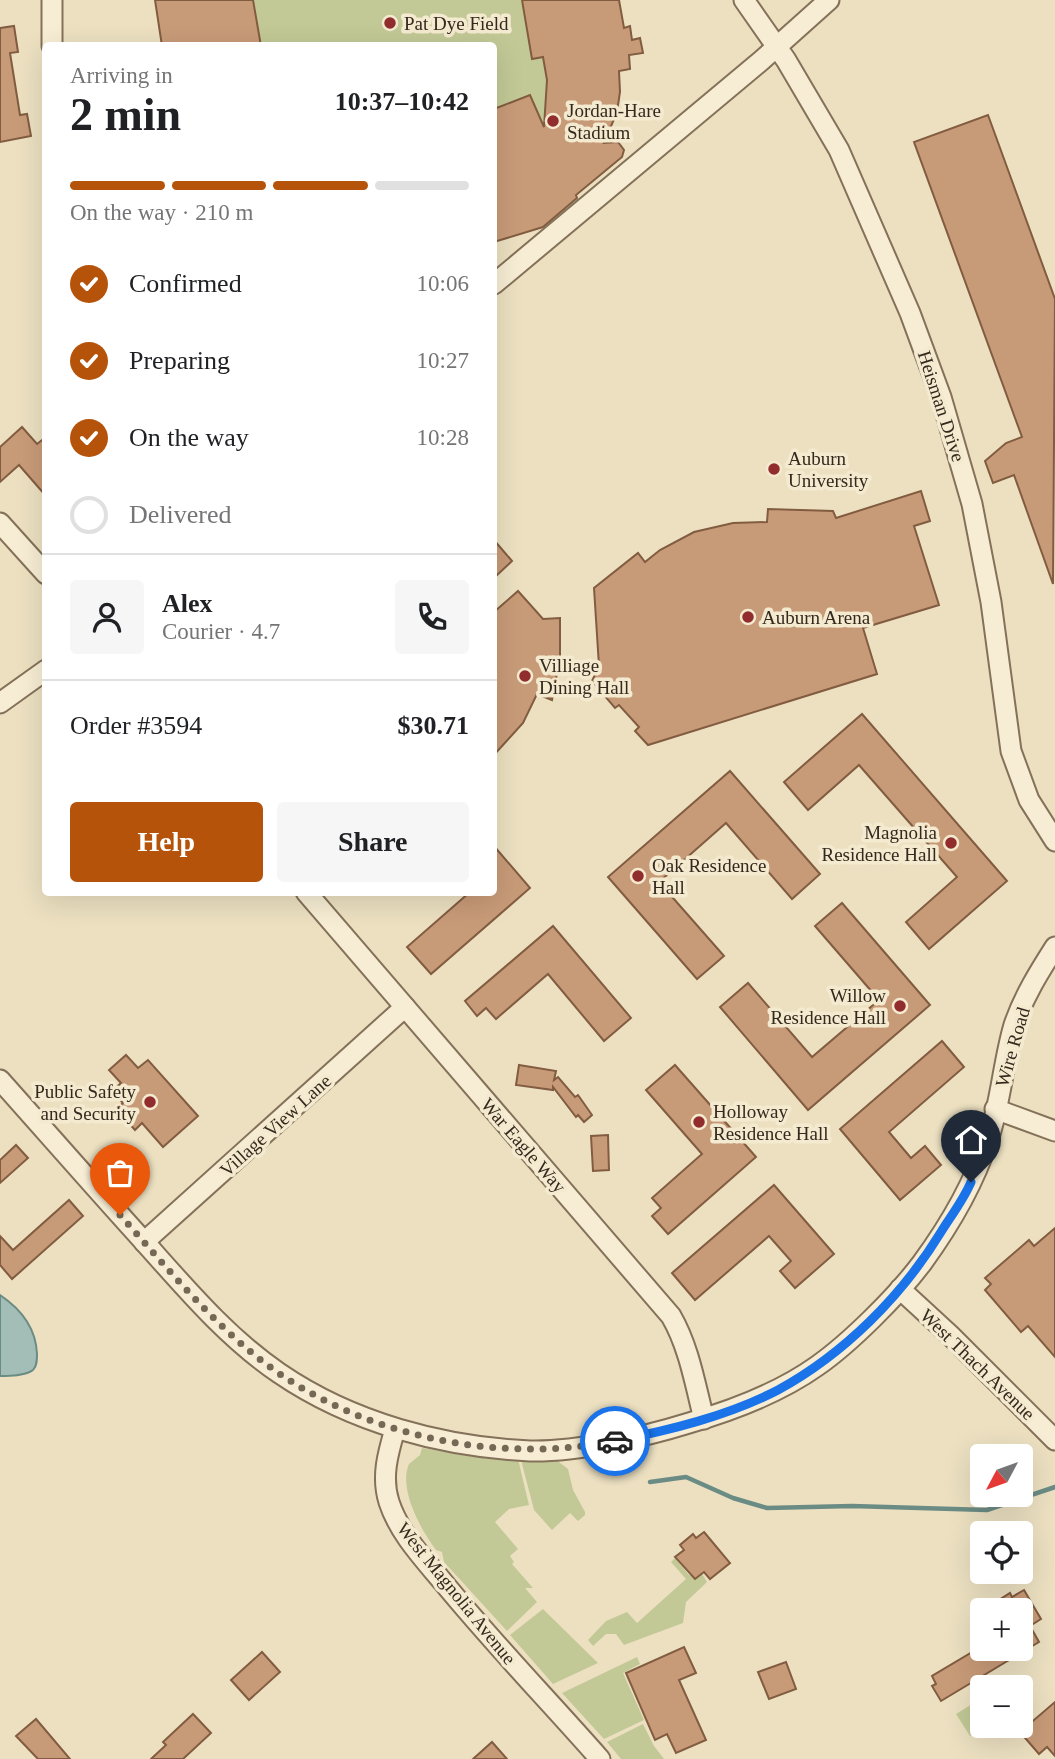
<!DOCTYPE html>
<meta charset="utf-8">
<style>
:root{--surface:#fff;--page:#f6f6f6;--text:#202124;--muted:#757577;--line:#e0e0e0;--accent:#b45309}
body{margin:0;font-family:"Times New Roman",serif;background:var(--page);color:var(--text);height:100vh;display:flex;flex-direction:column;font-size:26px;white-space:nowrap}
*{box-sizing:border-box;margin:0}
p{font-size:23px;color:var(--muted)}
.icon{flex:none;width:38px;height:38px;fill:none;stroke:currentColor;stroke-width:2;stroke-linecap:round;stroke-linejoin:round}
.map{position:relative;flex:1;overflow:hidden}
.panel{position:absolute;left:42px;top:42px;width:455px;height:854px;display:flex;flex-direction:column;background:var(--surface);border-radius:7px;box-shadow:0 7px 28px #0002}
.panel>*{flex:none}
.needle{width:46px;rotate:229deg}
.fabs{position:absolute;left:970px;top:1444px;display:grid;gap:14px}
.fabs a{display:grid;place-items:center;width:63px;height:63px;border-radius:7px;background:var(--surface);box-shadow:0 7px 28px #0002;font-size:35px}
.pin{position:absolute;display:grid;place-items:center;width:60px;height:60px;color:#fff;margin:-72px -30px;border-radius:50% 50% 50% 0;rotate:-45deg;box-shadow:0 0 7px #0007}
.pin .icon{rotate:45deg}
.courier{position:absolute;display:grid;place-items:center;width:70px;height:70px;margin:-35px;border:5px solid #1a73e8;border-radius:50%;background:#fff;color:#222;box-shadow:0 2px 9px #0007}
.overview em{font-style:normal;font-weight:600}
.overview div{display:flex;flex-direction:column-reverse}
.overview{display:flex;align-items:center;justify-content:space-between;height:119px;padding:0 28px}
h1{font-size:46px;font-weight:600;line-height:52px}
.bar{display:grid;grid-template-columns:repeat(4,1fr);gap:10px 7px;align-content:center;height:84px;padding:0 28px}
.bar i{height:9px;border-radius:5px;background:var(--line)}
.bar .current{background:var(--accent)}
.bar p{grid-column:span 4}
.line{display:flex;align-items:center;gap:18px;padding:0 28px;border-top:2px solid var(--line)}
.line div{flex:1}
.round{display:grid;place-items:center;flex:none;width:74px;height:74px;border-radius:7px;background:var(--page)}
ol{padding:0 28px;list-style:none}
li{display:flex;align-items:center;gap:21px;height:77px}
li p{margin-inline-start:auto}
li .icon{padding:7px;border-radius:50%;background:var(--accent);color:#fff;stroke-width:4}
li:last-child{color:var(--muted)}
li i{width:38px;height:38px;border:4px solid var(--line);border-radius:50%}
.action{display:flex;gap:14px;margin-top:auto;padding:14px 28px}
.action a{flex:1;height:80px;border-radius:7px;background:var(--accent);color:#fff;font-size:28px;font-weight:600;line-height:80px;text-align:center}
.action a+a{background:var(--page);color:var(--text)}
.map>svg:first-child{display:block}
.green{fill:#c2c996}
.water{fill:#a3beb7;stroke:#6b8c84;stroke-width:2}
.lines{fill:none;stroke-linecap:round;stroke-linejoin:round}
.stream{stroke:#6b8c84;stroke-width:4.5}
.building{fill:#c89b78;stroke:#825c40;stroke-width:2}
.minor-casing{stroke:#847159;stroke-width:23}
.minor{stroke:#f7edd4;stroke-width:19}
.done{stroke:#756956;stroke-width:7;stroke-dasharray:0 12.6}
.route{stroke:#1a73e8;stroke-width:9}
.poi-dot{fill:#912d2c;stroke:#f4ead0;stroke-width:2.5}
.labels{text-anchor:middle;stroke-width:7;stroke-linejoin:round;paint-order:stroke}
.poi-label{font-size:19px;fill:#35291d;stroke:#f4ead0;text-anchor:start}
.street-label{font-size:19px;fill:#35291d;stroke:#f4ead0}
</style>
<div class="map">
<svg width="1055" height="1759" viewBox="0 0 1055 1759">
<rect width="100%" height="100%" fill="#ece0c1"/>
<!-- green -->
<g class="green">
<path d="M155 0H619L623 27H630L631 30 624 31 626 39 640 38 643 53 629 55 630 69 619 71C620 101 615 116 602 143L618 142 624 150 622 157 584 188 572 185 583 212 539 228 494 242V46L162 45Z"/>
<path d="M422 1448 474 1457 518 1459 529 1505 509 1509 495 1522 518 1549 510 1556 514 1562 512 1564 533 1588H525L537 1602 507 1631 444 1562 442 1552 436 1550C421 1530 398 1489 409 1464L420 1455Z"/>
<path d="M555 1459 568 1469 573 1490 585 1512V1515L578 1521 570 1513 552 1530 534 1510 521 1460Z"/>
<path d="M675 1558 689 1575 699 1569 707 1582 686 1602 683 1623 624 1645 616 1634H606L593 1646 588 1640 606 1621 627 1612 637 1623 686 1579 671 1562Z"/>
<path d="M543 1609 549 1615 598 1663 553 1684 510 1635Z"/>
<path d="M637 1657 640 1664 623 1673 644 1720 604 1739 562 1693Z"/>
<path d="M982 1698V1726H987L970 1736 956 1714Z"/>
<path d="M643 1724 654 1746 664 1759H621L607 1742Z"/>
</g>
<!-- water -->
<path class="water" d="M0 1295C21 1309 36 1328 37 1354 37 1360 37 1366 33 1370 25 1376 10 1376 0 1376Z"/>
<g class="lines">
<!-- stream -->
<path class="stream" d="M650 1482 686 1477 733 1498 767 1508 852 1506 987 1510 1055 1487"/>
</g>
<!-- building -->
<g class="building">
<path d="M155 0H253L261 46H162Z"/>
<path d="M522 0H619L624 28 630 26 632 40 640 38 643 53 629 55 630 69 619 71 620 92 617 112 604 143 618 142 624 150 622 157 576 195 577 198 543 227 494 242V109L530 95 544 127 547 80 543 57 532 59Z"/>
<path d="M14 26 18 52 10 53 20 115 27 114 31 136 0 142V28Z"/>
<path d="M988 115 1055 299 1053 584 1014 475 993 483 985 461 1006 443 1022 437 914 142Z"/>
<path d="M22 427 37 444 46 437V496L19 465 0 482V447Z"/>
<path d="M921 491 930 521 914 526 939 605 863 628 877 674 648 745 635 731 639 727 619 705 615 708 592 681 599 666 594 588 638 553 645 562 660 550 694 532 733 523 767 522 768 509 833 511 836 518Z"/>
<path d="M494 540 512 561 494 578Z"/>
<path d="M518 591 543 619 560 618V657L552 700 537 694 523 723 494 755V612Z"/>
<path d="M862 714 1007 881 929 949 906 922 957 877 859 765 808 810 784 782Z"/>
<path d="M730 771 820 874 792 899 726 823 659 882 724 956 697 979 608 877Z"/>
<path d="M494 846 530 888 431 974 407 947 470 892H494Z"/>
<path d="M842 903 930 1005 808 1110 720 1007 748 983 812 1057 879 1000 815 926Z"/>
<path d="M553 926 631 1018 604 1041 548 974 496 1019 486 1008 477 1016 465 1001Z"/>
<path d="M942 1041 964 1067 889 1132 911 1158 925 1146 941 1165 900 1200 840 1129Z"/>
<path d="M126 1055 138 1068 148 1060 198 1116 163 1147 142 1123 135 1130 116 1109 123 1103 112 1091 121 1083 109 1070Z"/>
<path d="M519 1065 556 1071 554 1080 558 1077 575 1097 578 1095 592 1115 584 1122 578 1115 576 1117 553 1087V1090L516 1085Z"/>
<path d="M675 1065 756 1157 668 1234 652 1216 661 1208 652 1198 702 1154 646 1090Z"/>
<path d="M608 1135 609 1170 593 1171 591 1136Z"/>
<path d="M16 1145 28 1158 0 1183V1160Z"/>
<path d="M774 1185 834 1254 795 1288 780 1271 791 1261 769 1236 695 1300 672 1273Z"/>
<path d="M69 1200 83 1216 12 1279 0 1265V1236L13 1250Z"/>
<path d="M1055 1228V1357L1028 1326 1021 1332 985 1290 991 1284 985 1278 1029 1240 1034 1246Z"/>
<path d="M704 1532 730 1563 710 1579 704 1572 695 1579 675 1557 684 1550 680 1545 693 1534 696 1538Z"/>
<path d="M1024 1590 1041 1619 1030 1626 1039 1642 941 1701 932 1686 936 1684 932 1676 979 1648H1020V1610H983L1010 1593 1012 1597Z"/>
<path d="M684 1647 696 1673 679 1680 706 1740 676 1753 667 1734 655 1740 626 1673Z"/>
<path d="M262 1652 280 1672 249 1700 231 1680Z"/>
<path d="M786 1662 796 1689 769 1699 758 1672Z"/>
<path d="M1055 1702V1756L1047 1747 1039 1754 1020 1732Z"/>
<path d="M193 1714 211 1733 183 1759H151L166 1745 163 1742Z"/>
<path d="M36 1719 70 1759H38L16 1736Z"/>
<path d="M492 1742 507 1759H473Z"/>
</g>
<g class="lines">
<!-- minor casing -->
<g class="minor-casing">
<g id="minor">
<path d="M744 0 786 60 839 150 910 313 941 397 972 504 991 602 1011 751 1029 800 1055 841"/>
<path d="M52 46V0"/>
<path d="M494 284 762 60 829 0"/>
<path d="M0 523 46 574"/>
<path d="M0 703 46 670"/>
<path d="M306 892 671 1316C689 1347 695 1384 704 1419"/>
<path d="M0 1080C49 1135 98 1191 147 1245 188 1291 229 1339 279 1373 352 1423 443 1447 530 1451 577 1452 644 1437 689 1423 734 1410 779 1393 817 1366 850 1343 898 1295 922 1263 949 1226 974 1183 988 1140 1001 1103 1003 1062 1014 1025 1024 996 1039 972 1055 947"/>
<path d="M995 1109 1055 1131"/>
<path d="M144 1242 405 1007"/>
<path d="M900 1289 950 1335 1055 1440"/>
<path d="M395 1429C388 1453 381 1477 389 1502 399 1533 423 1558 443 1582 493 1643 548 1700 600 1759"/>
</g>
</g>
<!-- minor -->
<use href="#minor" class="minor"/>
</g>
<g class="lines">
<!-- done -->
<path class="done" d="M120 1215C163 1263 206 1316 257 1357 354 1435 495 1465 615 1441"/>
<!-- route -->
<path class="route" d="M615 1441C670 1430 728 1416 778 1390 844 1354 902 1296 941 1232 951 1216 964 1199 971 1182"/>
</g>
<!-- markers -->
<g class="poi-dot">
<circle cx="390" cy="23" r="7"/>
<circle cx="553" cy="121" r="7"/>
<circle cx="774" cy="469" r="7"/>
<circle cx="748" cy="617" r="7"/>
<circle cx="525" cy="676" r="7"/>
<circle cx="951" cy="843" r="7"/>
<circle cx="638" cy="876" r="7"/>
<circle cx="900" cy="1006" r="7"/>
<circle cx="150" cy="1102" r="7"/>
<circle cx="699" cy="1122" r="7"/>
</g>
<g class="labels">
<!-- poi labels -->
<g class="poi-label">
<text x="404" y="30">Pat Dye Field</text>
<text x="567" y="117">Jordan-Hare<tspan x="567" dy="22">Stadium</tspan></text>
<text x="788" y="465">Auburn<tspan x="788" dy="22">University</tspan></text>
<text x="762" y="624">Auburn Arena</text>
<text x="539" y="672">Villiage<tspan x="539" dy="22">Dining Hall</tspan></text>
<text x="937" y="839" text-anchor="end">Magnolia<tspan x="937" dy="22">Residence Hall</tspan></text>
<text x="652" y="872">Oak Residence<tspan x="652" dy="22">Hall</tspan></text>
<text x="886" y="1002" text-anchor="end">Willow<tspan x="886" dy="22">Residence Hall</tspan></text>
<text x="136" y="1098" text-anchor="end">Public Safety<tspan x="136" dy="22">and Security</tspan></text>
<text x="713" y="1118">Holloway<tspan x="713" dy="22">Residence Hall</tspan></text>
</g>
<!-- street labels -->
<g class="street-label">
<text transform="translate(942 406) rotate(72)" y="7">Heisman Drive</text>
<text transform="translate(1012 1047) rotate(-74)" y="7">Wire Road</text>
<text transform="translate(275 1125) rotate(-42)" y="7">Village View Lane</text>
<text transform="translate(524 1145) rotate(49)" y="7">War Eagle Way</text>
<text transform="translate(978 1364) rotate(44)" y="7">West Thach Avenue</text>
<text transform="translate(457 1593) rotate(51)" y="7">West Magnolia Avenue</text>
</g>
</g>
</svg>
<div class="fabs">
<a><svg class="needle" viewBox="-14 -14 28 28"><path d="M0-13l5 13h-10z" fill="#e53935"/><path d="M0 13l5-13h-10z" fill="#757577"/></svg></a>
<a><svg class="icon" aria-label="locate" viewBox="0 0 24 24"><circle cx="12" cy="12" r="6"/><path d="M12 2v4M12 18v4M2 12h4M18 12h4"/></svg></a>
<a>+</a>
<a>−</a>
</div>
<div class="pin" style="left:120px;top:1215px;background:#ea580c"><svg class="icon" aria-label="bag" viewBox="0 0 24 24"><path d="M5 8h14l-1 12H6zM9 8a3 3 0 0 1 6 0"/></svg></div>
<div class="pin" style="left:971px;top:1182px;background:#1f2937"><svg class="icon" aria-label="home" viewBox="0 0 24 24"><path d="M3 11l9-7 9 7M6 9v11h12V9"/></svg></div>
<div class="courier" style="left:615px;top:1441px"><svg class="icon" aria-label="car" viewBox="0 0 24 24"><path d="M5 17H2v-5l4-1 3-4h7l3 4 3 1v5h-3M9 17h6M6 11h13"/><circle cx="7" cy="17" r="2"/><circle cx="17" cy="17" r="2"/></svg></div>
<section class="panel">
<div class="overview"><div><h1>2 min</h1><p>Arriving in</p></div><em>10:37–10:42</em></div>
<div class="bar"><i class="current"></i><i class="current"></i><i class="current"></i><i></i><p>On the way · 210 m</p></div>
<ol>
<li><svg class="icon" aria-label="check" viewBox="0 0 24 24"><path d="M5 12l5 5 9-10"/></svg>Confirmed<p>10:06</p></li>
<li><svg class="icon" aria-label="check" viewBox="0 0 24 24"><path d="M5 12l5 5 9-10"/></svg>Preparing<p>10:27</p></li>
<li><svg class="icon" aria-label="check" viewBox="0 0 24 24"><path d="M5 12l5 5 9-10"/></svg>On the way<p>10:28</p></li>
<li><i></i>Delivered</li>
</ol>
<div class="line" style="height:126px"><a class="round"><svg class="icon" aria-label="person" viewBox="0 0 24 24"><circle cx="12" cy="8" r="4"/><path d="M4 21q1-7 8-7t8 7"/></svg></a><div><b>Alex</b><p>Courier · 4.7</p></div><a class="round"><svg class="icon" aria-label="phone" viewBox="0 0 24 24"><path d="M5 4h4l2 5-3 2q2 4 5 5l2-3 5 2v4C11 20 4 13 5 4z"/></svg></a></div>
<div class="line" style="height:91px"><div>Order #3594</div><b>$30.71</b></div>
<div class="action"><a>Help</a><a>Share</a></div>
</section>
</div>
